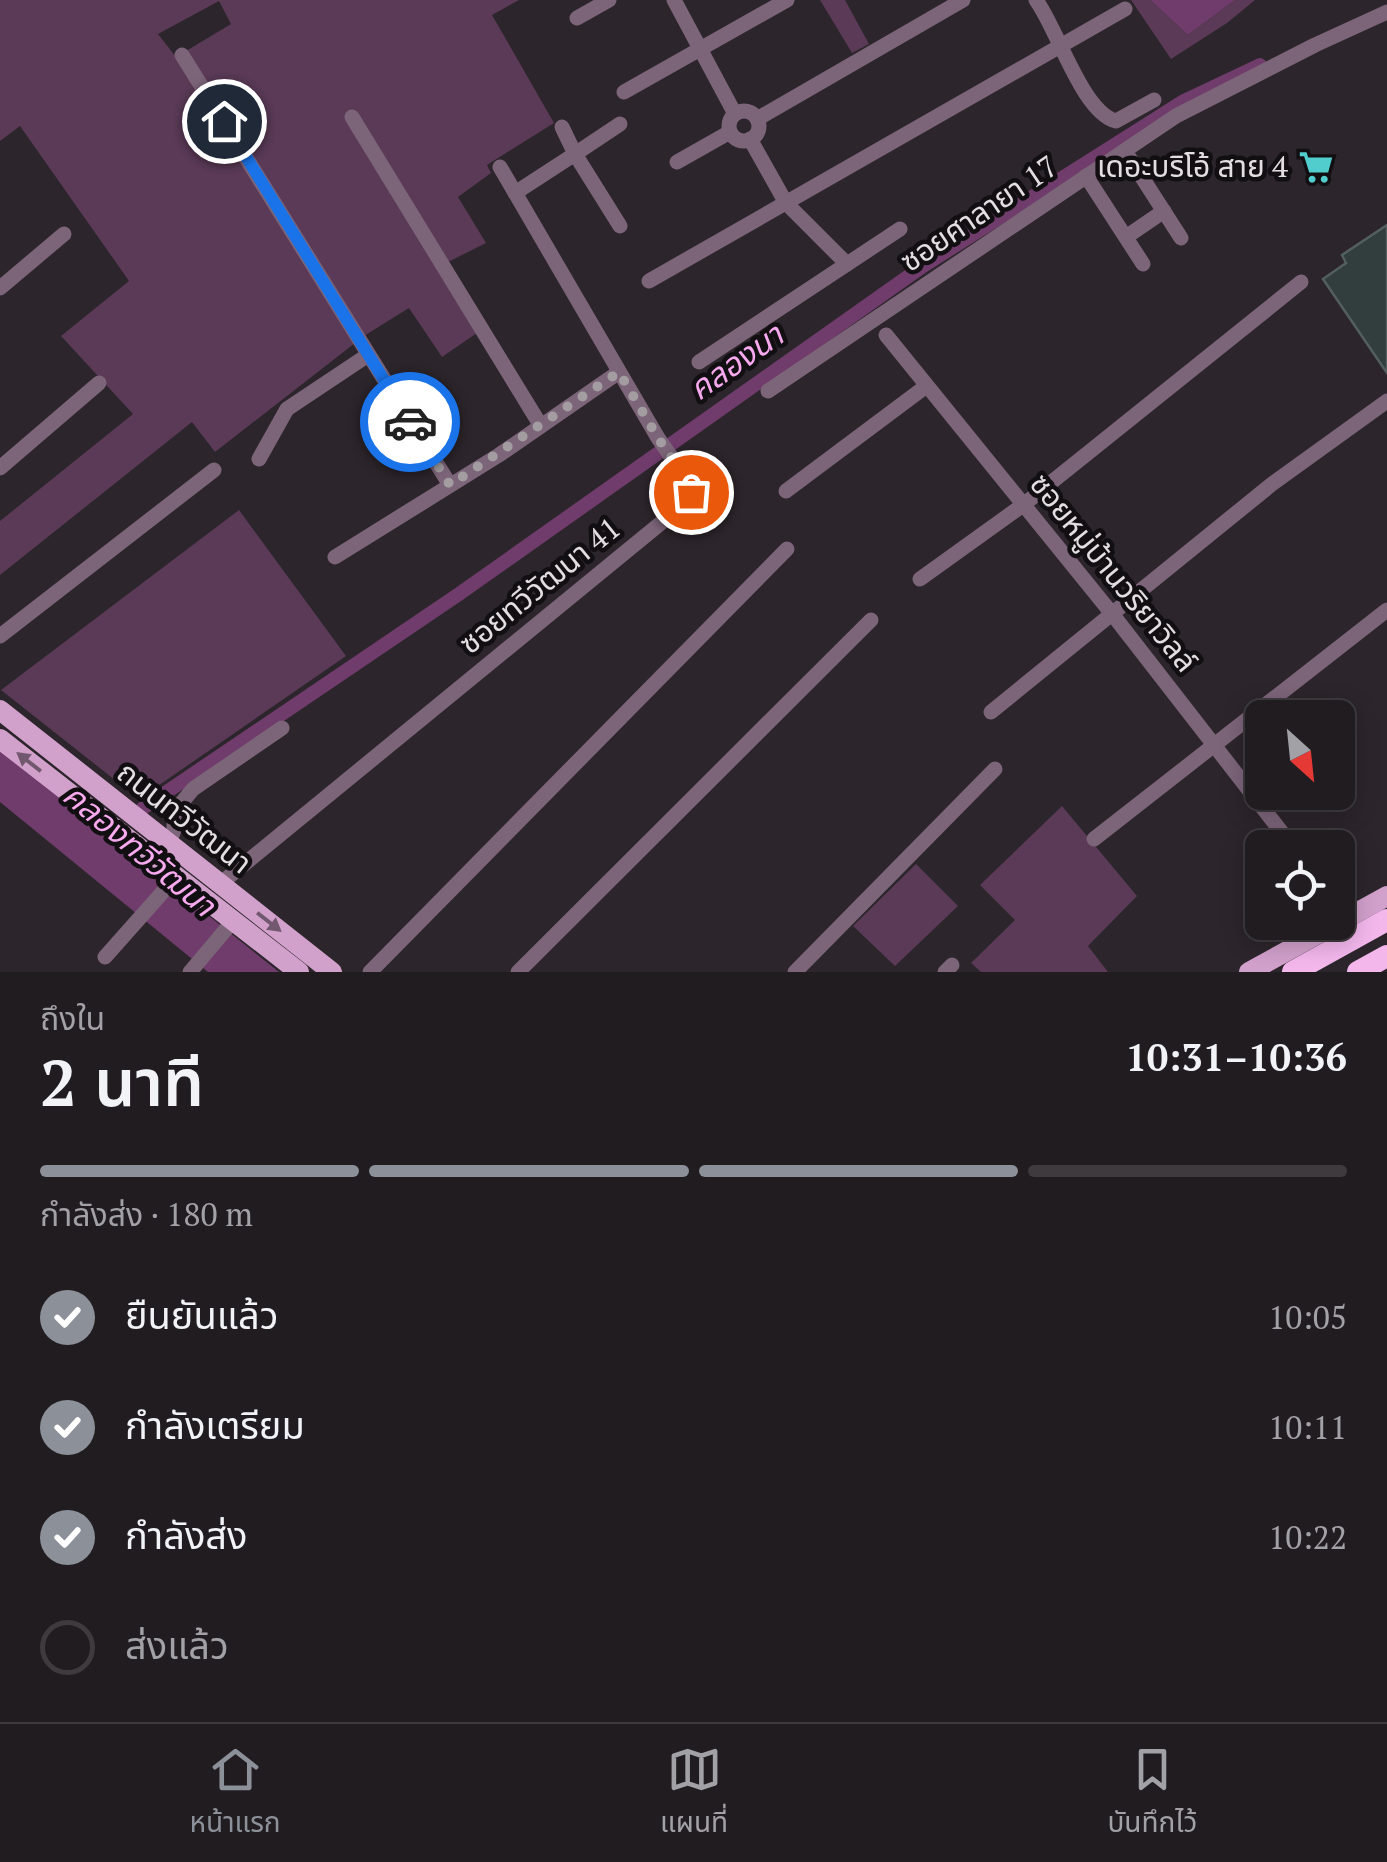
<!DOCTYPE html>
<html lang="th">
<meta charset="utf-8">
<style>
:root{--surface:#211c20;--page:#292529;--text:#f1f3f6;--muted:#a2a1a5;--line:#3e3a3e;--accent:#8c9099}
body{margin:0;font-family:"PT Serif","Noto Sans Thai",serif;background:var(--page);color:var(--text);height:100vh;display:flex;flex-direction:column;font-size:38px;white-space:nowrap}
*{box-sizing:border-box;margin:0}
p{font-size:32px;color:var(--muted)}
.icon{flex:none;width:55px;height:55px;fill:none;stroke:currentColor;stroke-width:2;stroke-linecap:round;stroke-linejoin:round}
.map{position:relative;height:972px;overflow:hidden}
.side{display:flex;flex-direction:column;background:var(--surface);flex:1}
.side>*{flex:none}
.needle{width:65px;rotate:153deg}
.controls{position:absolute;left:1245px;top:700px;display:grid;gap:20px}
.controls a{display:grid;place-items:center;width:110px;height:110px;border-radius:15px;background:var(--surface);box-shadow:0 5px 25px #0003,0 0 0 2px var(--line);font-size:50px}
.pin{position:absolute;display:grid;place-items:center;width:85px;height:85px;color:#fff;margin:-42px;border:5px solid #fff;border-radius:50%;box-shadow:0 2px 10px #0007}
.courier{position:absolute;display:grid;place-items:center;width:100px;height:100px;margin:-50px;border:8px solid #1a73e8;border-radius:50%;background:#fff;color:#222;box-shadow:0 2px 12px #0007}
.overview em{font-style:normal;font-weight:600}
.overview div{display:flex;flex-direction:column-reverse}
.overview{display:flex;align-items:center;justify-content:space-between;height:170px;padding:0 40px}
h1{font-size:65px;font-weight:600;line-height:75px}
.bar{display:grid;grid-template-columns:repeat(4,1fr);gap:15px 10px;align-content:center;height:120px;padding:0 40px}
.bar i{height:12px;border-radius:8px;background:var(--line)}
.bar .active{background:var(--accent)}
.bar p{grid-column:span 4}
ol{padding:0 40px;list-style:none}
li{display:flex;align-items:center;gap:30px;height:110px}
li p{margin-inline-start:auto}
li .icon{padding:10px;border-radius:50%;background:var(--accent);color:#fff;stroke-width:4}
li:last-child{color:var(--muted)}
li i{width:55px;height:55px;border:5px solid var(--line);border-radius:50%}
.tab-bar{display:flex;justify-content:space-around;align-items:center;height:140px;border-top:2px solid var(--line);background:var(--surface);font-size:28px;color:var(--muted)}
.tab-bar a{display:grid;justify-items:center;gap:5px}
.tab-bar .active{color:var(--accent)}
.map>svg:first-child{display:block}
.green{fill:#5a3a57;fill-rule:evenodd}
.water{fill:#6f3c6b}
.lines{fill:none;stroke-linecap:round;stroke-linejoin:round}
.canal{stroke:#6f3c6b;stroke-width:14}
.building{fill:#323d3d;stroke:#535e5e;stroke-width:2.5}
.minor{stroke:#7c6479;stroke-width:15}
.major{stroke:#d1a0cb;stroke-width:20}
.highway{stroke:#f3b7ec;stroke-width:22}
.oneway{fill:#72586e}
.done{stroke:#a39da2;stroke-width:10;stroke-dasharray:0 18}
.route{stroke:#1a73e8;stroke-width:12}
.labels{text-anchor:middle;stroke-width:9;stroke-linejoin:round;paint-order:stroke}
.poi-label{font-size:30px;fill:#e3dee2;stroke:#120f12;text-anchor:end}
.street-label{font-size:30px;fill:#e3dee2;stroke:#120f12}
.water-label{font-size:32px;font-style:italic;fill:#f7a9ee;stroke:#120f12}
</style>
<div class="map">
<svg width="1387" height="972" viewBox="0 0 1387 972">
<rect width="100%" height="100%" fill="#2c252b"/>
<!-- green -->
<g class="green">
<path d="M0 0H519L492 15 554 123 487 165 491 173 458 197 486 243 438 267 477 333 442 357 409 308 364 336 215 452 192 422 0 575V521L133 414 61 336 129 281 20 126 0 141ZM219 1 231 24 176 57 158 34Z"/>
<path d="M820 0H845L869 44 852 53Z"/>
<path d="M1131 0H1150L1188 35 1235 0H1255L1227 23 1171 59Z"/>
<path d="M239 510 346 656 139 799 1 690Z"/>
<path d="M1062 806 1137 896 1088 946 1108 972H981L971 963 1015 920 980 885Z"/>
<path d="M916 864 958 906 895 966 853 926Z"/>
</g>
<!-- water -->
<g class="water">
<path d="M1150 0H1235L1188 35Z"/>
<path d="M0 749 279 972H208L0 802Z"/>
</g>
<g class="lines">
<!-- canal -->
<path class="canal" d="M143 808 459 594 923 266 1184 101 1260 65"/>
</g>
<!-- building -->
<path class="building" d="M1387 225V373L1323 279 1346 263 1342 255Z"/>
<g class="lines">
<!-- minor -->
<g class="minor">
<path d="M674 0 735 114"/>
<path d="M1036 0C1058 30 1082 112 1116 121L1154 100"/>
<path d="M577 18 609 0"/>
<path d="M182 55 450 485"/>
<path d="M624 92 787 0"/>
<circle cx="744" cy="126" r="15"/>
<path d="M352 117 541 426"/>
<path d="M757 119 963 0"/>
<path d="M562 127 575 154 620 124"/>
<path d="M750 139 786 203 847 264"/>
<path d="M1125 151 1181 238"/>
<path d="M677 162 730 132"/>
<path d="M1086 176 1143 264"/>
<path d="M515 193 575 154 620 226"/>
<path d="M1126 237 1164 211"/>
<path d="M649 281 1125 9"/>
<path d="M0 288 64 234"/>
<path d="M886 335 1113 615 1294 848"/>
<path d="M699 362 900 229"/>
<path d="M768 391 1176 116 1315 45 1387 12"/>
<path d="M259 459 287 409 368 355"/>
<path d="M0 468 99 383"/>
<path d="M786 491 925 387"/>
<path d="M335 557 499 455 619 372"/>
<path d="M920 579 1023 505 1301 282"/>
<path d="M0 636 214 470"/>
<path d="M991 712 1272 484 1387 401"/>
<path d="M1094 839 1387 610"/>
<path d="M169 843 174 830V812L193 789 282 728"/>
<path d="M220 884 689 500 691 485 658 438 500 167"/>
<path d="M105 957 177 876"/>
<path d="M190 972 233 921"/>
<path d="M370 972 787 549"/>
<path d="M518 972 871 620"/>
<path d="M795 972 995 769"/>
<path d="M945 972 952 965"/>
</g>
<!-- major -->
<g class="major">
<path d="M0 710 332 972"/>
<path d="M0 739 299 972"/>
<path d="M1249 972 1387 896"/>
</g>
<!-- highway -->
<g class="highway">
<path d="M1293 972 1387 920"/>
<path d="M1358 972 1387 956"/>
</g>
</g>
<!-- one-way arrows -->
<defs><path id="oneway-solid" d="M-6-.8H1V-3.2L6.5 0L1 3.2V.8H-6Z" transform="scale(2.5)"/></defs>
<g class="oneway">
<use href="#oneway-solid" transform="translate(29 762) rotate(-142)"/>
<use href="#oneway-solid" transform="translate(269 922) rotate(38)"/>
</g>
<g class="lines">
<!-- done -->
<path class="done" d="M410 422 450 485 619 372 658 438 690 485 691 492"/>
<!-- route -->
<path class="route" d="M224 121 410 422"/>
</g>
<!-- icons -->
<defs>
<g id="supermarket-bare" transform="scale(2.7)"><path d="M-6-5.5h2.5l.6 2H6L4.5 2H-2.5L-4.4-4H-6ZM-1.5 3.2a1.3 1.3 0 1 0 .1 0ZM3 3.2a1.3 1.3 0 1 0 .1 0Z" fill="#52cdce" stroke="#120f12" stroke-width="2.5" paint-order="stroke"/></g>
</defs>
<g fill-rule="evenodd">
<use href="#supermarket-bare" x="1316" y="167"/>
</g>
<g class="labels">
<!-- poi labels -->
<g class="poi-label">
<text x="1288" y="177">เดอะบริโอ้ สาย 4</text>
</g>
<!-- street labels -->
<g class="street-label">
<text transform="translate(979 214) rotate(-34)" y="10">ซอยศาลายา 17</text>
<text transform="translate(1113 573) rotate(51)" y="10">ซอยหมู่บ้านวริยาวิลล์</text>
<text transform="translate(540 586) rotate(-39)" y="10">ซอยทวีวัฒนา 41</text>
<text transform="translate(184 818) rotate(38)" y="10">ถนนทวีวัฒนา</text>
</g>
<!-- water labels -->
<g class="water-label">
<text transform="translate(736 362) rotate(-35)" y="11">คลองนา</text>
<text transform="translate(139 850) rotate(40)" y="11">คลองทวีวัฒนา</text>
</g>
</g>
</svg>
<div class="controls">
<a><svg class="needle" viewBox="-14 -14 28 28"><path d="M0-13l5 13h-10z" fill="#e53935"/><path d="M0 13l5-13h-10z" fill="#a2a1a5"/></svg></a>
<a><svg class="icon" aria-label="locate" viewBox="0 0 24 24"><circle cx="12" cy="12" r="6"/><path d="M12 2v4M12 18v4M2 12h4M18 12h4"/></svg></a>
</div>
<div class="pin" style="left:691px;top:492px;background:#ea580c"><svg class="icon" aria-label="bag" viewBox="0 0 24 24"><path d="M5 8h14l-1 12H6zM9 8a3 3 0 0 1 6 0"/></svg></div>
<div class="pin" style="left:224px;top:121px;background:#1f2937"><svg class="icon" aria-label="home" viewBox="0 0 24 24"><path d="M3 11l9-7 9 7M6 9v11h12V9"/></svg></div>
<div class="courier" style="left:410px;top:422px"><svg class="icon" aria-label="car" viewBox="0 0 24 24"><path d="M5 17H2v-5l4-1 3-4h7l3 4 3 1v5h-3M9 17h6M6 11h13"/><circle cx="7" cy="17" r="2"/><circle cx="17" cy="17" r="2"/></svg></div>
</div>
<section class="side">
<div class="overview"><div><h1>2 นาที</h1><p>ถึงใน</p></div><em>10:31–10:36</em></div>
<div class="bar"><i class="active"></i><i class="active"></i><i class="active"></i><i></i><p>กำลังส่ง · 180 m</p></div>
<ol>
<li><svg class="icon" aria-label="check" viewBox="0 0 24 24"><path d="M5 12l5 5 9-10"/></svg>ยืนยันแล้ว<p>10:05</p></li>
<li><svg class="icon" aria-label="check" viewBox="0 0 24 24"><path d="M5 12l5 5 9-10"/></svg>กำลังเตรียม<p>10:11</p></li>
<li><svg class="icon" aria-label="check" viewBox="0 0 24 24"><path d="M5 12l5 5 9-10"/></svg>กำลังส่ง<p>10:22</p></li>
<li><i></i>ส่งแล้ว</li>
</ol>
</section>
<nav class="tab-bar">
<a class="active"><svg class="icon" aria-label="home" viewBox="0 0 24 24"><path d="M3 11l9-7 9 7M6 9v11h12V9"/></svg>หน้าแรก</a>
<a><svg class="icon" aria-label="map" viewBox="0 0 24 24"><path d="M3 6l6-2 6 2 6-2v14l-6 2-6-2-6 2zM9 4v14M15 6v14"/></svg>แผนที่</a>
<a><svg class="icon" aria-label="saved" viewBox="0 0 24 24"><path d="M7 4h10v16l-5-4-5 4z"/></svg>บันทึกไว้</a>
</nav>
